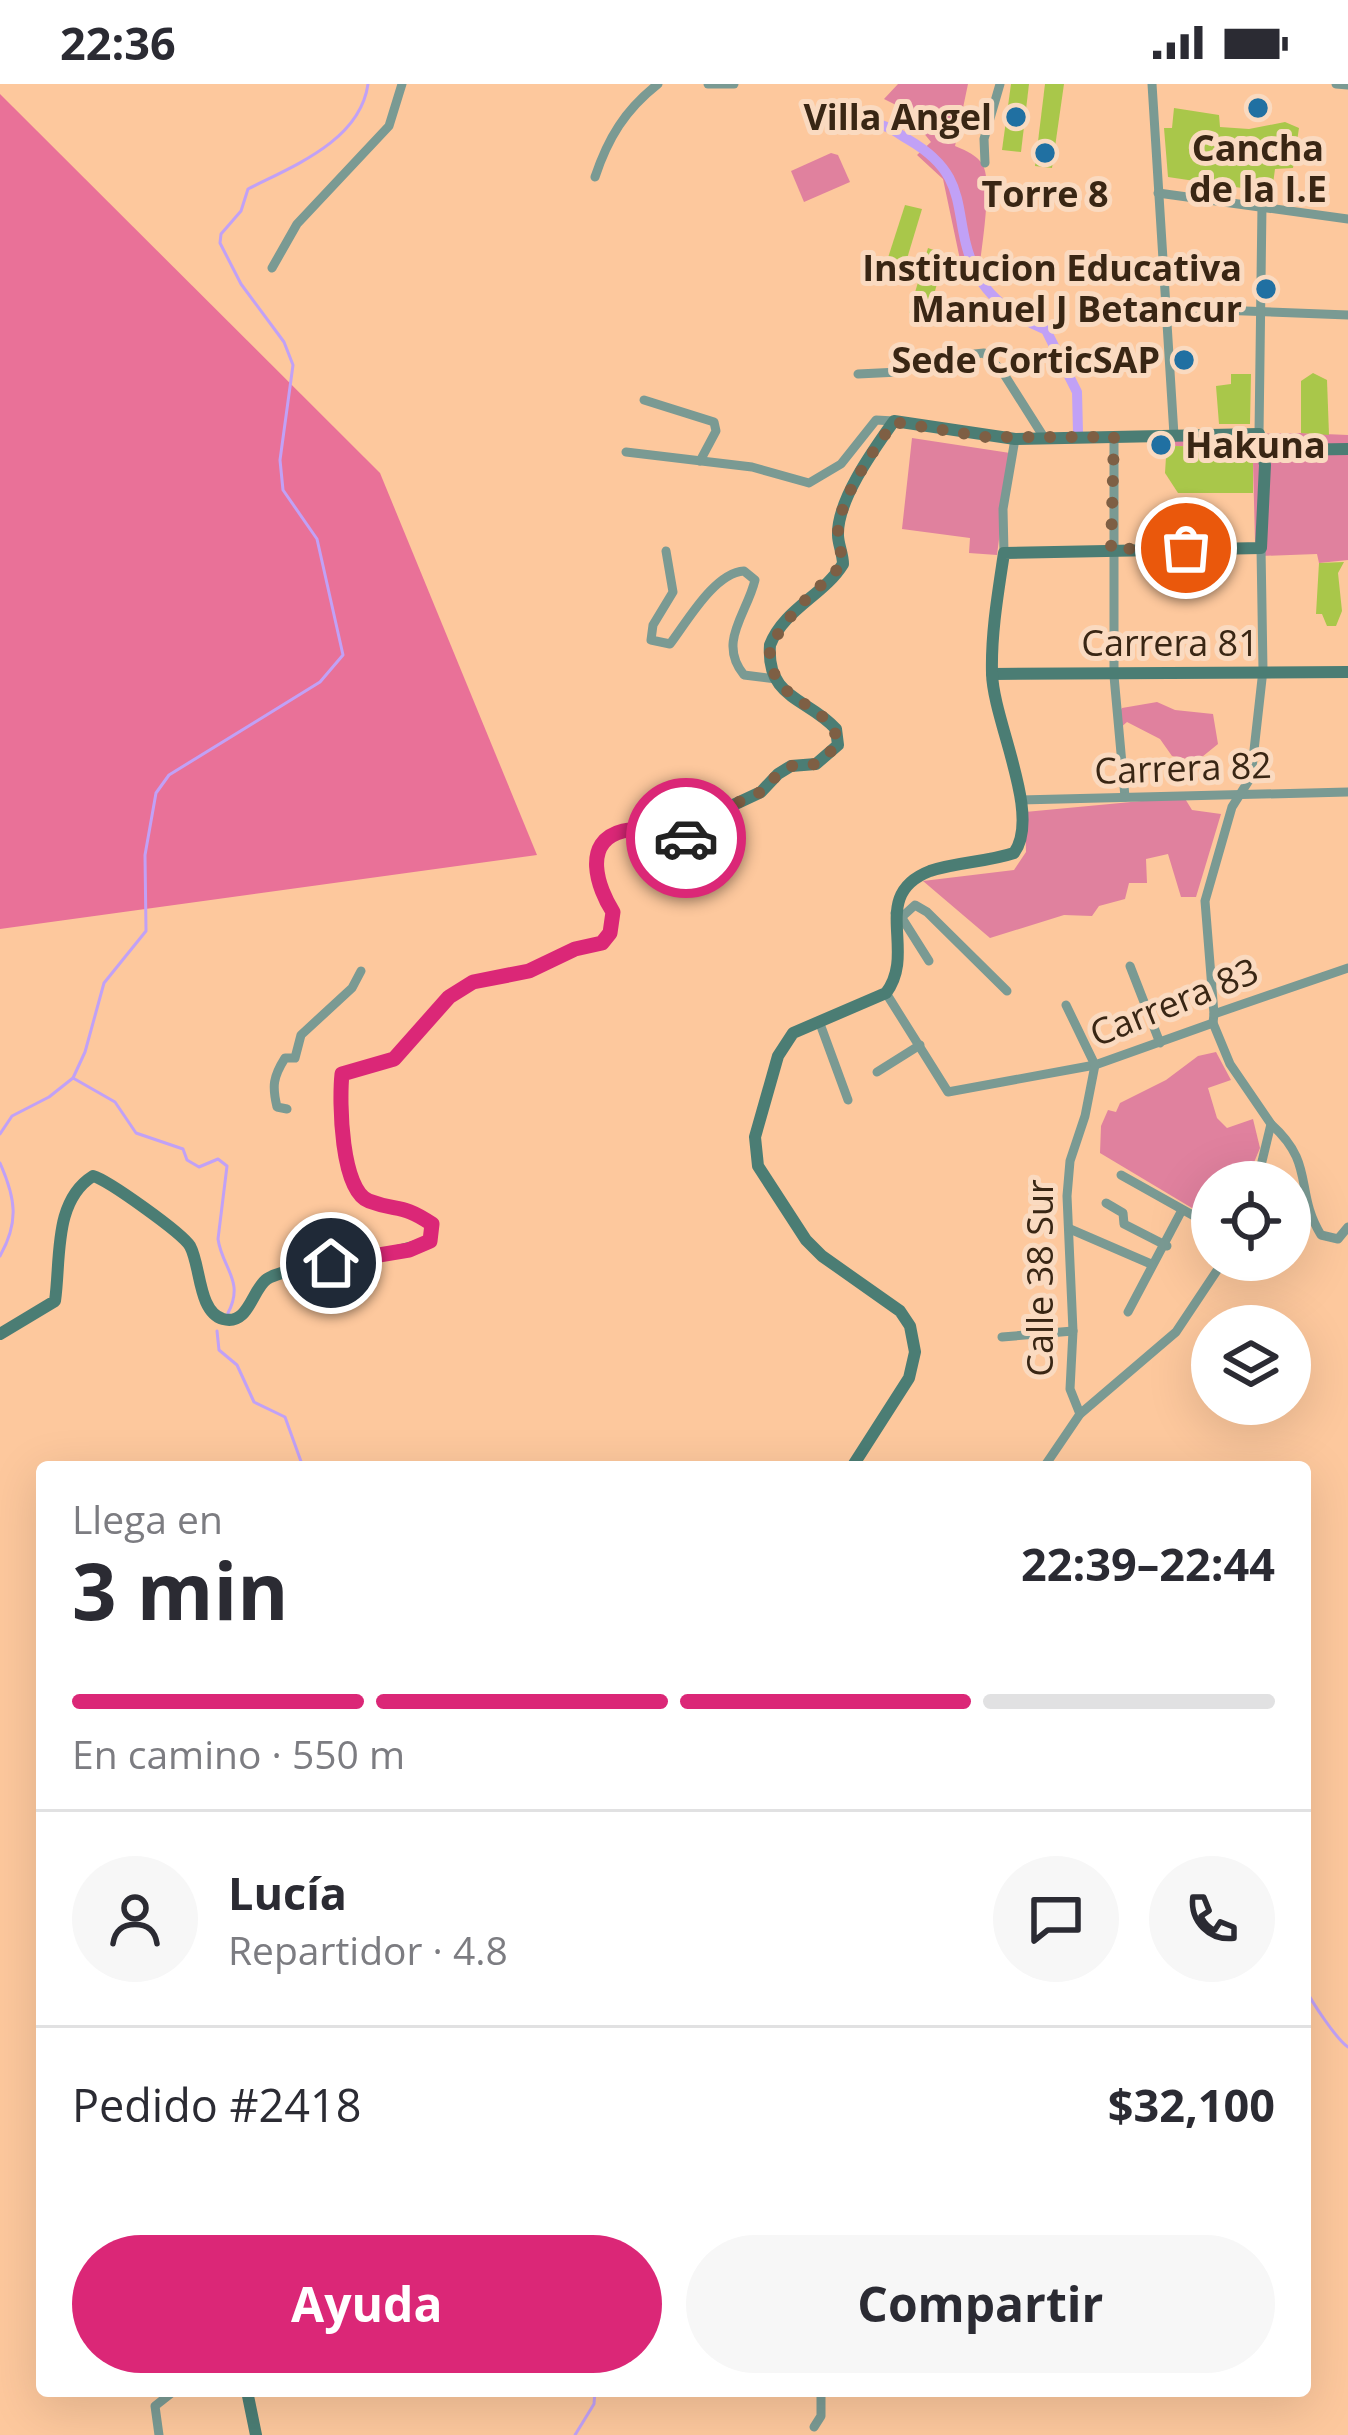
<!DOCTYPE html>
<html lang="es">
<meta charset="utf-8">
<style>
:root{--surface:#fff;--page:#f7f7f7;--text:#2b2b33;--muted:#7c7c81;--line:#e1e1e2;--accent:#db2777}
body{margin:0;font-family:"Open Sans",sans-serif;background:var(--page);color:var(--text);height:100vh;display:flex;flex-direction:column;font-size:45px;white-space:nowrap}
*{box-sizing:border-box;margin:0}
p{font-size:39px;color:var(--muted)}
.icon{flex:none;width:66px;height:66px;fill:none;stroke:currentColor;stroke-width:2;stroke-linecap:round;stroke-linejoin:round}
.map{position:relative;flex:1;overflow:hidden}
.panel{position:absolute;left:36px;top:1377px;width:1275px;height:936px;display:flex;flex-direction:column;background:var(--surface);border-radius:12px;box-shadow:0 12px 48px #0002}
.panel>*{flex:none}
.fabs{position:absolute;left:1191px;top:1077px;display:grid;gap:24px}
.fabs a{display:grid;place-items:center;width:120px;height:120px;border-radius:50%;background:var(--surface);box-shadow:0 12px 48px #0002;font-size:60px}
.pin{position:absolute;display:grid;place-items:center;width:102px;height:102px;color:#fff;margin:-51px;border:6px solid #fff;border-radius:50%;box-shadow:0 3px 12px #0007}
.courier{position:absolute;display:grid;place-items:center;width:120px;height:120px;margin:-60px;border:9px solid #db2777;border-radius:50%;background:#fff;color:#222;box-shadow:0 3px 15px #0007}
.head em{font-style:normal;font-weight:700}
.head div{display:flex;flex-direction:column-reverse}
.head{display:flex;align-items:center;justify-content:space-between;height:204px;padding:0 36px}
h1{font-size:78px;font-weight:700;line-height:90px}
.bar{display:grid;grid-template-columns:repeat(4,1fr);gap:18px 12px;align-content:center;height:144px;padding:0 36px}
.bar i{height:15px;border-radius:9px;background:var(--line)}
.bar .active{background:var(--accent)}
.bar p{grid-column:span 4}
.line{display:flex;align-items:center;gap:30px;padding:0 36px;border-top:3px solid var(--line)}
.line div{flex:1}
.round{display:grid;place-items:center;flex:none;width:126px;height:126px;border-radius:63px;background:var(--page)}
.action{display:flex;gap:24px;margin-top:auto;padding:24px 36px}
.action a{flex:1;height:138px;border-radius:72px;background:var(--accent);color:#fff;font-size:48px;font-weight:700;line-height:138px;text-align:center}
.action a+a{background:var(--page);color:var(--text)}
.status{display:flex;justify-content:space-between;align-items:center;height:84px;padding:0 60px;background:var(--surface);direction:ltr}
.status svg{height:33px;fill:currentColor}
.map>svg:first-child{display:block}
.green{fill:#e0819e}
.forest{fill:#e97198}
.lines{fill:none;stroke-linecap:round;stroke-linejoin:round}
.stream{stroke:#c1a1f6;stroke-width:3}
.canal{stroke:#c1a1f6;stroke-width:10}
.building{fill:#a9c74a}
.street{stroke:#7a9a93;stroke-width:9}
.secondary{stroke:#4b7d74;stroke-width:12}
.done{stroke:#7e5f44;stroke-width:12;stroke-dasharray:0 21.6}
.route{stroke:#db2777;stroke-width:15}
.poi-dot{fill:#2070a2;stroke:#fadac0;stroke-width:4.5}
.labels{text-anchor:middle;stroke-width:10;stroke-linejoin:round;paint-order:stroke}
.poi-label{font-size:36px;font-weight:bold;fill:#392614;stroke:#fadac0;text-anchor:end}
.street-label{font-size:36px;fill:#392614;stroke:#fadac0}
</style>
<div class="status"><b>22:36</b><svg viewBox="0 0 49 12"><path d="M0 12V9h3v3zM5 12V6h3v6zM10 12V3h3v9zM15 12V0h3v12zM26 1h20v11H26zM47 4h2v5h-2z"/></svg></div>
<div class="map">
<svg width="1348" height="2351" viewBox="0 0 1348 2351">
<rect width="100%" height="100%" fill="#fdc89d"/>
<!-- green -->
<g class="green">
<path d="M898 0H968L955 62C967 67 982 73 985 87 990 107 983 156 980 178L962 185 943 95 917 71 931 58 904 25 884 15Z"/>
<path d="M831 69 838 71 850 98 804 118 791 87Z"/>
<path d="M1301 349 1348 351V476L1319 479 1317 470 1261 472 1255 457 1253 378 1232 363 1173 362 1174 351Z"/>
<path d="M912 354 1010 369 997 471 969 469 970 454 902 445Z"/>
<path d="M1157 618 1175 626 1213 630 1218 660 1197 677 1172 672 1160 655 1127 638 1120 644 1117 633 1122 624Z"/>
<path d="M1184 713 1192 726 1221 730 1196 813H1181L1168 770 1146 775 1147 799H1129L1125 815 1099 822 1092 832 1064 831 990 854 923 797 1014 786 1026 768 1025 728Z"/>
<path d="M1216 968 1231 996 1208 1004 1217 1034 1227 1044 1253 1035 1260 1064 1248 1093 1230 1087 1224 1098H1212V1136L1100 1069 1101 1042 1108 1026 1116 1028 1120 1019 1166 996 1198 972Z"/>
</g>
<!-- forest -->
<path class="forest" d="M0 10 380 389 537 771 0 845Z"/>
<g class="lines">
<!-- stream -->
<g class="stream">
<path d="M73 994 115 1018 136 1049 183 1065 187 1076 199 1083 218 1075 227 1082 218 1155C222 1184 245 1197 228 1229"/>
<path d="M0 1050 12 1032 49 1013 73 994 85 968 104 899 146 847 145 771 156 709 169 691 320 598 343 571 317 455 283 406 280 376 293 281 284 258 241 200 220 159 221 150 241 127 248 105C293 82 360 57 368 0"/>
<path d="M0 1079C16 1115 19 1138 0 1172"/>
<path d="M217 1247 219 1266 237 1281 254 1318 285 1333 303 1383"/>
<path d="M1305 1904C1311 1917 1337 1956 1348 1963"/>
<path d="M575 2351 594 2320 595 2307"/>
</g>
<!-- canal -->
<path class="canal" d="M876 40C890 42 897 49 909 56 974 94 950 131 975 186 988 215 1018 234 1046 246L1077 308 1078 348"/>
</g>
<!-- building -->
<g class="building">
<path d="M1011 0H1029L1021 68 1002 66Z"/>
<path d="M1045 0H1064L1052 84 1035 82Z"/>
<path d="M1174 24 1219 31 1220 43 1249 45 1285 38 1299 44 1293 84 1275 85 1271 115 1241 111 1242 104 1168 93 1164 44H1172Z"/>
<path d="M905 121 922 125 903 188 885 183Z"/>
<path d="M928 164 945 170 928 233 909 229Z"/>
<path d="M1313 289 1327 296 1329 351 1301 349V297Z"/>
<path d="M1231 290H1251L1250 340H1219L1216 302 1231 300Z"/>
<path d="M1173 362 1232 363 1244 368 1253 378V409H1178L1165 389 1166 373Z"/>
<path d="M1344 478 1338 489 1342 527 1336 542H1327L1322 530H1316L1319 479Z"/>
</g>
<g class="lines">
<!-- street -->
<g class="street">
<path d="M708 0H734"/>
<path d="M1152 0 1174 351"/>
<path d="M1336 0 1348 1"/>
<path d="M985 79 984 55 1000 0"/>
<path d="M595 93C608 54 625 26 658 0"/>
<path d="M1158 109 1348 135"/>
<path d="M272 184 297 140 389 42 402 0"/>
<path d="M1166 224 1348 231"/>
<path d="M858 290 899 288 947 273 984 269 1002 287 1045 355"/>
<path d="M644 316 714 338 716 347 700 377"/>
<path d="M1259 350 1262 121"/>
<path d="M1114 353V592L1125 713"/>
<path d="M626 368 752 383 809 399 841 380 876 336 894 337"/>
<path d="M666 467 673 508 653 541 651 556 670 560C687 538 714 489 744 487L755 496C747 530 717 558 744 591L776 595"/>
<path d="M1004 469 1003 425 1015 355"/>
<path d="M1020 716 1348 708"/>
<path d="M694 750 688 765 652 771 658 778H695"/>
<path d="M895 829 904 831 915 821 927 828 1007 907"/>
<path d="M900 831 929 877"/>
<path d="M1130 882 1160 959"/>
<path d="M886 909 948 1008 1095 981 1213 939 1214 930 1348 884"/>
<path d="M1066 921 1095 981 1085 1032 1070 1077 1067 1112 1073 1247 1070 1305 1080 1330"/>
<path d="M1214 930 1205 817 1232 723 1251 693 1263 586 1261 464"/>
<path d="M819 937 848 1016"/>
<path d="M1213 939 1230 980 1271 1040 1257 1098"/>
<path d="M877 988 920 961"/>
<path d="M287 1025 277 1023C272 1002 273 993 285 974H295L301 951 352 904 361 887"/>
<path d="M1271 1040C1316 1080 1294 1107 1321 1151L1338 1155 1348 1143"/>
<path d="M1121 1091 1212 1142"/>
<path d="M1106 1119 1123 1129 1124 1140 1167 1162"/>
<path d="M1070 1145 1151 1180"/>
<path d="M1128 1228 1182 1126"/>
<path d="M1002 1253 1073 1247"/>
<path d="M1044 1383 1080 1330 1176 1248 1224 1176"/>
<path d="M814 2343 821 2332V2307"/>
<path d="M159 2351 155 2322 174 2307"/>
</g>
<!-- secondary -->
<g class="secondary">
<path d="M1261 358 1282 366 1348 365"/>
<path d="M992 590 1348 588"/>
<path d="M0 1250 55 1217C61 1175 53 1117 93 1092 108 1096 182 1149 190 1162 201 1182 198 1228 223 1235 249 1242 252 1205 267 1195 273 1191 279 1190 285 1188 331 1171 384 1176 430 1157L432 1140C401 1119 398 1128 369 1117 341 1107 339 1019 342 990L394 975 449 913 473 898 529 887 575 865 602 859 610 849 613 828C597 804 581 757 623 747 642 742 663 752 681 757L729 723 761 708 778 690 791 682 816 680 838 661 836 645C808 614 766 615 770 561 784 525 824 511 843 480 843 470 838 460 838 451 837 416 874 365 894 337L1015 355 1259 350 1265 381 1261 464 1004 469C998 509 991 549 992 589 993 637 1042 731 1014 769 987 778 957 778 930 787 868 811 918 867 886 909L793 949 778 972 755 1053 758 1082 806 1156 822 1172 900 1227 910 1242 915 1268 909 1294 852 1383"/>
<path d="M247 2307 256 2351"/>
</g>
</g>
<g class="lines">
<!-- done -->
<path class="done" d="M686 754 728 723 761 708 778 690 791 682 816 680 838 661C833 615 766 624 770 561L796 525 843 480C842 470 838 460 838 451 837 416 874 366 894 338L986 353H1114L1111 465 1186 464"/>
<!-- route -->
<path class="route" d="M331 1179 409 1166 430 1157 432 1140C401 1119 398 1128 369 1117 341 1107 339 1018 342 990L394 975 449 913 473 898 529 887 575 865 602 859 610 849 613 828C598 805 581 757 623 747 642 743 663 752 681 757L686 754"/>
</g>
<!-- markers -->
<g class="poi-dot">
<circle cx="1258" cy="24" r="12"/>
<circle cx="1016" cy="33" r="12"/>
<circle cx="1045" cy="69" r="12"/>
<circle cx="1266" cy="205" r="12"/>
<circle cx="1184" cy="276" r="12"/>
<circle cx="1161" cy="361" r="12"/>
</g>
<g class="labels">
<!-- poi labels -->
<g class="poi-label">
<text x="992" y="46">Villa Angel</text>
<text x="1258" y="77" text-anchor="middle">Cancha<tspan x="1258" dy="41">de la I.E</tspan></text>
<text x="1045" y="123" text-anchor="middle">Torre 8</text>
<text x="1242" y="197">Institucion Educativa<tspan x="1242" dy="41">Manuel J Betancur</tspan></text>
<text x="1160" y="289">Sede CorticSAP</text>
<text x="1185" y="374" text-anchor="start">Hakuna</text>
</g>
<!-- street labels -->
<g class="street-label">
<text x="1170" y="572">Carrera 81</text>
<text transform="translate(1183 684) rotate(-2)" y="13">Carrera 82</text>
<text transform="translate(1174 918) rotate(-22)" y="13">Carrera 83</text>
<text transform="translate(1040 1194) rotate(-90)" y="13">Calle 38 Sur</text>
</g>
</g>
</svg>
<div class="fabs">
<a><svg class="icon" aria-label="locate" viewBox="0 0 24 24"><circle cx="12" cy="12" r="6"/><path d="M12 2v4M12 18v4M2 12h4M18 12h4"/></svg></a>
<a><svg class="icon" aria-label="layers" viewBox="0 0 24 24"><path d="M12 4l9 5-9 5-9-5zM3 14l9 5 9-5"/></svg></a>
</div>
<div class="pin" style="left:1186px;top:464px;background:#ea580c"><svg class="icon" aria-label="bag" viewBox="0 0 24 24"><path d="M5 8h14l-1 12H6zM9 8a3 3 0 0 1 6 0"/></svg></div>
<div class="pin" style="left:331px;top:1179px;background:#1f2937"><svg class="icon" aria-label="home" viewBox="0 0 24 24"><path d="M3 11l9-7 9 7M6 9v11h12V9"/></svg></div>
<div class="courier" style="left:686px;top:754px"><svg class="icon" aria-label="car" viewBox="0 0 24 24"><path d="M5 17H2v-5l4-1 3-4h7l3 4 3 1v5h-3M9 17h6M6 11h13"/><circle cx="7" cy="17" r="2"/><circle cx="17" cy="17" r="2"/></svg></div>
<section class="panel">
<div class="head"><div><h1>3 min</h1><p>Llega en</p></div><em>22:39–22:44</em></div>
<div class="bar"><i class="active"></i><i class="active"></i><i class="active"></i><i></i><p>En camino · 550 m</p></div>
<div class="line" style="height:216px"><a class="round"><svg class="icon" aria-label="person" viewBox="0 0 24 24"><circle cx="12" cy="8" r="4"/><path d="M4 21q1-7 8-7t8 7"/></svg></a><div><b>Lucía</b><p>Repartidor · 4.8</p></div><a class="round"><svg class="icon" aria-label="chat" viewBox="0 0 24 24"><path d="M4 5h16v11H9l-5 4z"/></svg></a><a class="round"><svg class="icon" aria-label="phone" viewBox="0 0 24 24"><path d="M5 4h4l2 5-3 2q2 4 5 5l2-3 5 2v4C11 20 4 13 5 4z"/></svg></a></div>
<div class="line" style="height:156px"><div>Pedido #2418</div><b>$32,100</b></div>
<div class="action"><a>Ayuda</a><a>Compartir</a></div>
</section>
</div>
